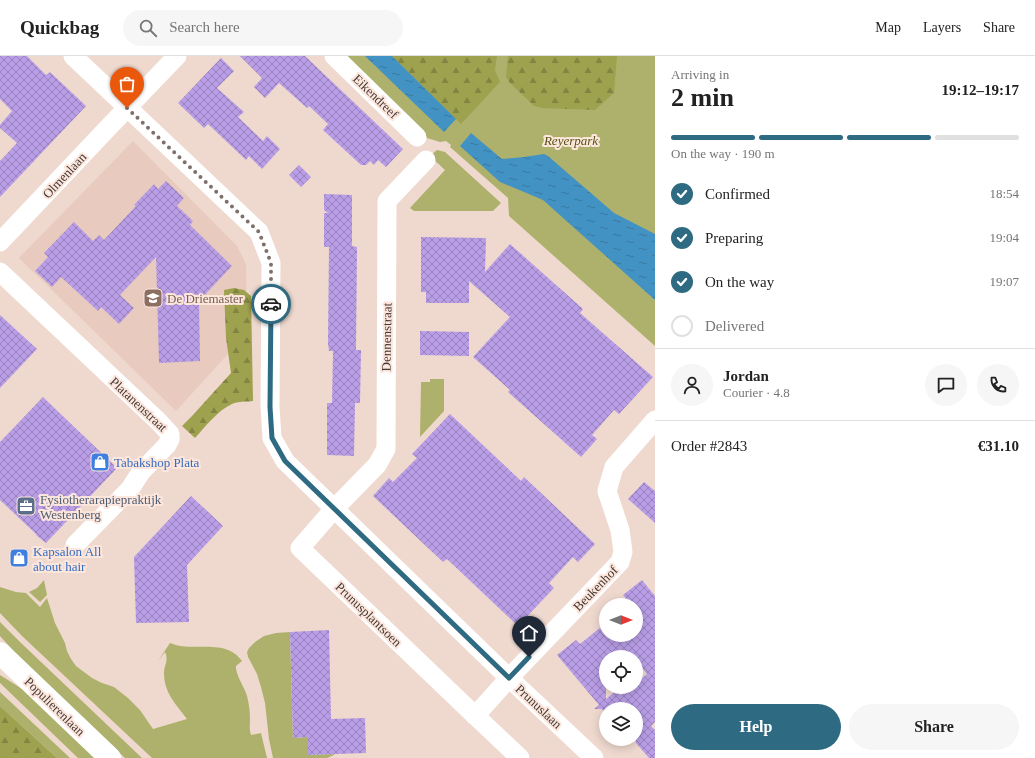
<!DOCTYPE html>
<meta charset="utf-8">
<style>
:root{--surface:#fff;--page:#f6f6f6;--text:#222;--muted:#767676;--line:#e0e0e0;--accent:#2e6a81}
body{margin:0;font-family:"Times New Roman",serif;background:var(--page);color:var(--text);height:100vh;display:flex;flex-direction:column;font-size:15px;white-space:nowrap}
*{box-sizing:border-box;margin:0}
p{font-size:13px;color:var(--muted)}
.icon{flex:none;width:22px;height:22px;fill:none;stroke:currentColor;stroke-width:2;stroke-linecap:round;stroke-linejoin:round}
.map{position:relative;flex:1;overflow:hidden}
.sheet{display:flex;flex-direction:column;background:var(--surface);width:380px}
.sheet>*{flex:none}
.needle{width:26px;rotate:90deg}
.tools{position:absolute;left:599px;top:542px;display:grid;gap:8px}
.tools a{display:grid;place-items:center;width:44px;height:44px;border-radius:50%;background:var(--surface);box-shadow:0 2px 10px #0003;font-size:20px}
.pin{position:absolute;display:grid;place-items:center;width:34px;height:34px;color:#fff;margin:-41px -17px;border-radius:50% 50% 50% 0;rotate:-45deg;box-shadow:0 0 4px #0007}
.pin .icon{rotate:45deg}
.courier{position:absolute;display:grid;place-items:center;width:40px;height:40px;margin:-20px;border:3px solid #2e6a81;border-radius:50%;background:#fff;color:#222;box-shadow:0 1px 5px #0007}
.summary em{font-style:normal;font-weight:600}
.summary div{display:flex;flex-direction:column-reverse}
.summary{display:flex;align-items:center;justify-content:space-between;height:68px;padding:0 16px}
h1{font-size:26px;font-weight:600;line-height:30px}
.bar{display:grid;grid-template-columns:repeat(4,1fr);gap:6px 4px;align-content:center;height:48px;padding:0 16px}
.bar i{height:5px;border-radius:3px;background:var(--line)}
.bar .selected{background:var(--accent)}
.bar p{grid-column:span 4}
.line{display:flex;align-items:center;gap:10px;padding:0 16px;border-top:1px solid var(--line)}
.line div{flex:1}
.round{display:grid;place-items:center;flex:none;width:42px;height:42px;border-radius:21px;background:var(--page)}
ol{padding:0 16px;list-style:none}
li{display:flex;align-items:center;gap:12px;height:44px}
li p{margin-inline-start:auto}
li .icon{padding:4px;border-radius:50%;background:var(--accent);color:#fff;stroke-width:4}
li:last-child{color:var(--muted)}
li i{width:22px;height:22px;border:2px solid var(--line);border-radius:50%}
.primary-button{display:flex;gap:8px;margin-top:auto;padding:8px 16px}
.primary-button a{flex:1;height:46px;border-radius:24px;background:var(--accent);color:#fff;font-size:16px;font-weight:600;line-height:46px;text-align:center}
.primary-button a+a{background:var(--page);color:var(--text)}
header{display:flex;align-items:center;gap:24px;box-sizing:border-box;height:56px;padding:0 20px;background:var(--surface);border-bottom:1px solid var(--line)}
header strong{font-size:19px}
nav{display:flex;gap:22px;margin-inline-start:auto;font-size:14px}
.search{width:280px;height:36px;background:var(--page);display:flex;align-items:center;gap:10px;box-sizing:border-box;padding:0 14px;border-radius:22px;color:var(--muted);font-size:15px}
main{display:flex;flex:1;min-height:0}
.map>svg:first-child{display:block}
.built{fill:#e8cbbe}
.green{fill:#aeb16b}
.forest{fill:url(#forest-firs)}
.water{fill:url(#water-ripples)}
.building{fill:url(#building-cross-hatch);fill-rule:evenodd}
.lines{fill:none;stroke-linecap:round;stroke-linejoin:round}
.street{stroke:#fff;stroke-width:19}
.secondary{stroke:#fff;stroke-width:22}
.done{stroke:#7e716b;stroke-width:4;stroke-dasharray:0 7.2}
.route{stroke:#2e6a81;stroke-width:5}
.labels{text-anchor:middle;stroke-width:4;stroke-linejoin:round;paint-order:stroke}
.street-label{font-size:13px;fill:#413935;stroke:#fde6dc}
.park-label{font-size:13px;font-style:italic;fill:#525314;stroke:#fde6dc}
.education-label{font-size:13px;fill:#785e54;stroke:#fde6dc;text-anchor:start}
.shop-label{font-size:13px;fill:#366cbe;stroke:#fde6dc;text-anchor:start}
.service-label{font-size:13px;fill:#4e5e75;stroke:#fde6dc;text-anchor:start}
</style>
<header>
<strong>Quickbag</strong>
<div class="search"><svg class="icon" aria-label="search" viewBox="0 0 24 24"><circle cx="10" cy="10" r="6"/><path d="M15 15l6 6"/></svg>Search here</div>
<nav><a>Map</a><a>Layers</a><a>Share</a></nav>
</header>
<main>
<div class="map">
<svg width="655" height="702" viewBox="0 0 655 702">
<defs>
<pattern id="forest-firs" width="22" height="20" patternUnits="userSpaceOnUse"><rect width="22" height="20" fill="#9ea14e"/><path d="M5 1l3.5 6h-7zM16 11l3.5 6h-7z" fill="#828442"/></pattern>
<pattern id="water-ripples" width="26" height="14" patternUnits="userSpaceOnUse"><rect width="26" height="14" fill="#4292c3"/><path d="M2 4q2-2 4 0t4 0M15 11q2-2 4 0t4 0" fill="none" stroke="#39789f"/></pattern>
<pattern id="building-cross-hatch" width="8" height="8" patternUnits="userSpaceOnUse"><rect width="8" height="8" fill="#b99ee7"/><path d="M0 0l8 8M0 8l8-8" fill="none" stroke="#9882bc"/></pattern>
</defs>
<rect width="100%" height="100%" fill="#efd9cf"/>
<!-- built -->
<path class="built" d="M133 85 237 190 246 208 247 277 176 355 19 202Z"/>
<!-- green -->
<g class="green">
<path d="M342 0H655V290L509 160 508 142 450 91 451 89 446 85 440 86 427 82Z"/>
<path d="M437 94 445 96 501 147 493 155H414L410 152 445 114 430 100Z"/>
<path d="M430 323H444V355L420 381 421 326H430Z"/>
<path d="M44 524 47 539 40 546 29 536 37 532Z"/>
<path d="M0 531 16 536 26 537 40 551 47 542 55 567 65 587 67 595 71 603 76 610 92 622 102 627 114 631 128 642 140 654 153 673 187 663C176 648 164 637 164 617 164 609 169 605 165 596L158 605 170 587C193 597 225 581 242 605L236 610C235 618 245 632 247 640 249 648 250 655 250 663 250 670 249 672 251 679L261 677 267 702H152L22 580 0 557Z"/>
<path d="M0 566 20 586 142 702H125L20 602 0 580Z"/>
<path d="M290 576 293 682 308 681 309 699 334 698V699L327 702H273L269 683 265 647 261 631 257 618 248 601 247 596 249 592 255 586 264 580 276 577Z"/>
<path d="M0 619 27 636 96 702H78L0 627Z"/>
<path d="M0 636 70 702H57L0 650Z"/>
</g>
<!-- forest -->
<g class="forest">
<path d="M392 0H497L495 14 500 26 461 68Z"/>
<path d="M508 0H617L614 37 595 54 543 52 534 50 510 27 506 21Z"/>
<path d="M234 232 244 234 251 240 253 345C247 346 238 345 232 348 217 355 206 370 195 382L182 370 192 360 231 317 226 282 224 234Z"/>
<path d="M0 650 57 702H0Z"/>
</g>
<!-- water -->
<g class="water">
<path d="M365 0H392L456 63 444 76Z"/>
<path d="M471 77 502 103 524 101 544 98 548 100 614 157 655 178V244L543 144 500 126 460 90Z"/>
</g>
<!-- building -->
<g class="building">
<path d="M0 0H27L46 19 50 16 86 50 0 141V105L17 87 0 72V69L12 55 0 43Z"/>
<path d="M240 0H305L403 93 386 111 378 104 374 109 370 105 366 109H361L323 74 328 68 309 50 307 52 279 27 265 42 254 31 262 22Z"/>
<path d="M221 2 234 15 217 32 244 56 238 61 263 85 267 80 280 93 262 113 249 100 246 104 208 68 204 72 178 47Z"/>
<path d="M299 109 311 121 301 131 289 119Z"/>
<path d="M166 125 184 142 177 150 193 165 190 169 232 210 199 245 200 305 159 307 156 201 120 239 134 252 119 268 101 251 98 255 61 221 52 231 35 215 48 201 44 197 74 166 93 185 99 179 104 184 136 150 134 149 154 128 158 133Z"/>
<path d="M324 138 352 139V190L357 191 356 294H361L360 347H355L354 400 327 399V347H332L333 295H329L328 287 329 191H324V157H328L324 154Z"/>
<path d="M421 181 486 182 485 216 510 188 583 253 580 257 653 321 619 358 614 354 592 379 597 383 581 401 508 336 510 334 473 301 510 261 469 225V247H426V236H421Z"/>
<path d="M0 259 37 293 0 332Z"/>
<path d="M420 275 469 276V300L420 299Z"/>
<path d="M43 341 117 412 46 487 36 479V478L0 444V386Z"/>
<path d="M450 358 521 425 524 421 595 488 578 506 573 501 549 527 554 532 518 570 447 503 443 506 373 440 389 422 393 426 417 402 412 398Z"/>
<path d="M644 426 655 435V467L628 443Z"/>
<path d="M191 440 223 470 187 509 189 566 136 567 134 501Z"/>
<path d="M642 524 655 540V666L651 670 655 674V702H649L636 687V653H606V658L602 653H594L599 649 557 599 576 584 580 588 606 567V579H636V549H631L623 539ZM606 601H636V604L647 618 636 627V631H631L621 639 617 634 606 643Z"/>
<path d="M329 574 331 663 365 662 366 697 308 699V681L293 682 290 576Z"/>
</g>
<g class="lines">
<!-- street -->
<g class="street">
<path d="M73 0 259 176 271 207 270 351 272 382 285 405 509 622 594 702"/>
<path d="M334 0 417 81"/>
<path d="M426 104 387 145 386 393 377 409 334 453 300 492 464 649 520 702"/>
<path d="M0 186 104 76 177 0"/>
<path d="M0 216 158 365 170 378V383L167 389 141 416 130 433 75 489"/>
<path d="M475 660 509 622 620 506 623 496 620 474 607 435 614 411 655 364"/>
</g>
<!-- secondary -->
<path class="secondary" d="M0 597 110 702"/>
</g>
<g class="lines">
<!-- done -->
<path class="done" d="M127 52 259 176 271 207V248"/>
<!-- route -->
<path class="route" d="M271 248 270 351 272 382 285 405 509 622 529 601"/>
</g>
<!-- icons -->
<defs>
<g id="school-square" transform="scale(1)"><rect x="-9" y="-9" width="18" height="18" rx="4" fill="#8d6e63" stroke="#fde6dc"/><path d="M0-5L7-2L0 1L-7-2ZM-4 1L0 2.5L4 1V4Q0 6-4 4Z" fill="#fff"/></g>
<g id="shop-square" transform="scale(1)"><rect x="-9" y="-9" width="18" height="18" rx="4" fill="#3f7fe0" stroke="#fde6dc"/><path d="M-5-2.5h2.3a2.7 3.5 0 0 1 5.4 0H5L5.5 6h-11ZM-1.5-2.5h3a1.5 2.3 0 0 0-3 0Z" fill="#fff"/></g>
<g id="office-square" transform="scale(1)"><rect x="-9" y="-9" width="18" height="18" rx="4" fill="#5c6f8a" stroke="#fde6dc"/><path d="M-6-3h4V-5.5h4V-3h4V5H-6ZM-1-4.5V-3h2v-1.5ZM-6 0V1H6V0Z" fill="#fff"/></g>
</defs>
<g fill-rule="evenodd">
<use href="#school-square" x="153" y="242"/>
<use href="#shop-square" x="100" y="406"/>
<use href="#office-square" x="26" y="450"/>
<use href="#shop-square" x="19" y="502"/>
</g>
<g class="labels">
<!-- street labels -->
<g class="street-label">
<text transform="translate(376 40) rotate(44)" y="5">Eikendreef</text>
<text transform="translate(64 119) rotate(-47)" y="5">Olmenlaan</text>
<text transform="translate(386 281) rotate(-89)" y="5">Dennenstraat</text>
<text transform="translate(139 348) rotate(43)" y="5">Platanenstraat</text>
<text transform="translate(595 532) rotate(-46)" y="5">Beukenhof</text>
<text transform="translate(369 558) rotate(44)" y="5">Prunusplantsoen</text>
<text transform="translate(55 650) rotate(44)" y="5">Populierenlaan</text>
<text transform="translate(539 650) rotate(43)" y="5">Prunuslaan</text>
</g>
<!-- park labels -->
<g class="park-label">
<text x="571" y="89">Reyerpark</text>
</g>
<!-- education labels -->
<g class="education-label">
<text x="167" y="247">De Driemaster</text>
</g>
<!-- shop labels -->
<g class="shop-label">
<text x="114" y="411">Tabakshop Plata</text>
<text x="33" y="500">Kapsalon All<tspan x="33" dy="15">about hair</tspan></text>
</g>
<!-- service labels -->
<g class="service-label">
<text x="40" y="448">Fysiotherarapiepraktijk<tspan x="40" dy="15">Westenberg</tspan></text>
</g>
</g>
</svg>
<div class="tools">
<a><svg class="needle" viewBox="-14 -14 28 28"><path d="M0-13l5 13h-10z" fill="#e53935"/><path d="M0 13l5-13h-10z" fill="#767676"/></svg></a>
<a><svg class="icon" aria-label="locate" viewBox="0 0 24 24"><circle cx="12" cy="12" r="6"/><path d="M12 2v4M12 18v4M2 12h4M18 12h4"/></svg></a>
<a><svg class="icon" aria-label="layers" viewBox="0 0 24 24"><path d="M12 4l9 5-9 5-9-5zM3 14l9 5 9-5"/></svg></a>
</div>
<div class="pin" style="left:127px;top:52px;background:#ea580c"><svg class="icon" aria-label="bag" viewBox="0 0 24 24"><path d="M5 8h14l-1 12H6zM9 8a3 3 0 0 1 6 0"/></svg></div>
<div class="pin" style="left:529px;top:601px;background:#1f2937"><svg class="icon" aria-label="home" viewBox="0 0 24 24"><path d="M3 11l9-7 9 7M6 9v11h12V9"/></svg></div>
<div class="courier" style="left:271px;top:248px"><svg class="icon" aria-label="car" viewBox="0 0 24 24"><path d="M5 17H2v-5l4-1 3-4h7l3 4 3 1v5h-3M9 17h6M6 11h13"/><circle cx="7" cy="17" r="2"/><circle cx="17" cy="17" r="2"/></svg></div>
</div>
<section class="sheet">
<div class="summary"><div><h1>2 min</h1><p>Arriving in</p></div><em>19:12–19:17</em></div>
<div class="bar"><i class="selected"></i><i class="selected"></i><i class="selected"></i><i></i><p>On the way · 190 m</p></div>
<ol>
<li><svg class="icon" aria-label="check" viewBox="0 0 24 24"><path d="M5 12l5 5 9-10"/></svg>Confirmed<p>18:54</p></li>
<li><svg class="icon" aria-label="check" viewBox="0 0 24 24"><path d="M5 12l5 5 9-10"/></svg>Preparing<p>19:04</p></li>
<li><svg class="icon" aria-label="check" viewBox="0 0 24 24"><path d="M5 12l5 5 9-10"/></svg>On the way<p>19:07</p></li>
<li><i></i>Delivered</li>
</ol>
<div class="line" style="height:72px"><a class="round"><svg class="icon" aria-label="person" viewBox="0 0 24 24"><circle cx="12" cy="8" r="4"/><path d="M4 21q1-7 8-7t8 7"/></svg></a><div><b>Jordan</b><p>Courier · 4.8</p></div><a class="round"><svg class="icon" aria-label="chat" viewBox="0 0 24 24"><path d="M4 5h16v11H9l-5 4z"/></svg></a><a class="round"><svg class="icon" aria-label="phone" viewBox="0 0 24 24"><path d="M5 4h4l2 5-3 2q2 4 5 5l2-3 5 2v4C11 20 4 13 5 4z"/></svg></a></div>
<div class="line" style="height:52px"><div>Order #2843</div><b>€31.10</b></div>
<div class="primary-button"><a>Help</a><a>Share</a></div>
</section>
</main>
